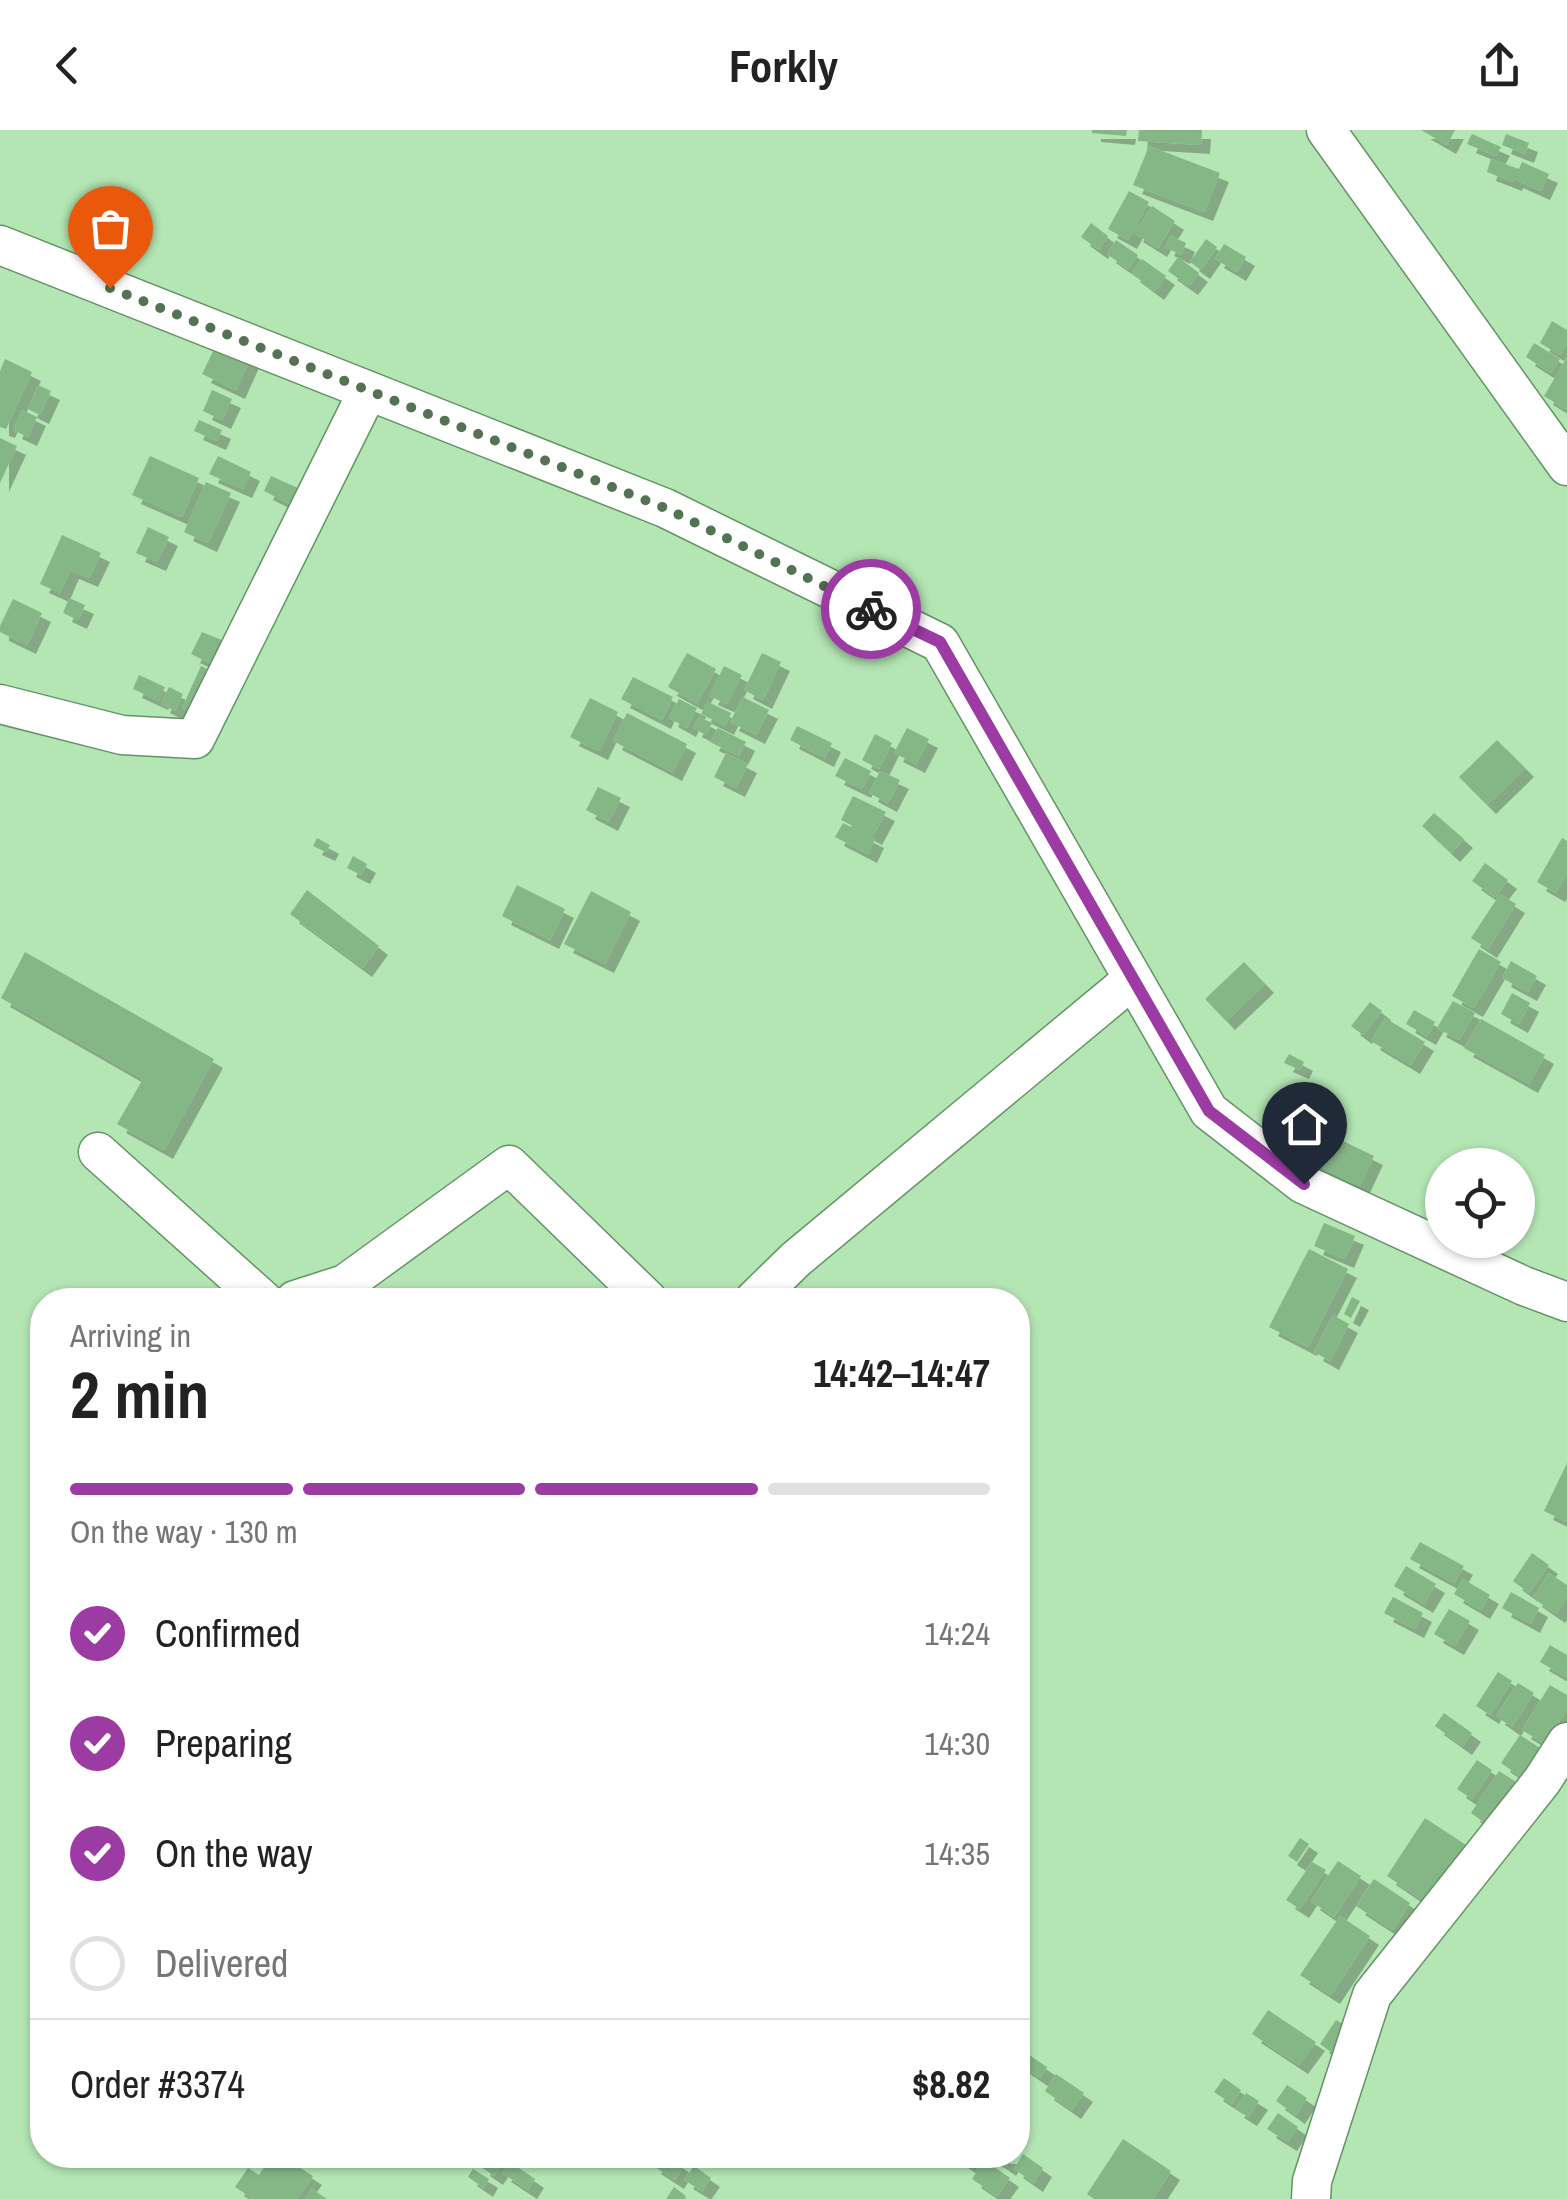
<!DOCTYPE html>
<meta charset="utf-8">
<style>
:root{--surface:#fff;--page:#f2f2f2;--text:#222;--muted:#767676;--line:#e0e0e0;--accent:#9c3ba3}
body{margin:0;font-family:"Archivo Narrow",sans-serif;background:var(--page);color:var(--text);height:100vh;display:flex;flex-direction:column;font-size:38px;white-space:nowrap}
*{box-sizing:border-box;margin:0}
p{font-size:32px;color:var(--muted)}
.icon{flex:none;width:55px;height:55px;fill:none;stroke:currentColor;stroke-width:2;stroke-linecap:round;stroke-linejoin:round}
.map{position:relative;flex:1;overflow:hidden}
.sheet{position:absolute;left:30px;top:1158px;width:1000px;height:880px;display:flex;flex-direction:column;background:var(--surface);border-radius:40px;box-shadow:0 2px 8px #0004}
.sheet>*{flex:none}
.fabs{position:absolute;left:1425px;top:1018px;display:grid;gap:20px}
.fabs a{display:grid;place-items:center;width:110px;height:110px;border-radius:50%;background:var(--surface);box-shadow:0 2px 8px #0004;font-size:50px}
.pin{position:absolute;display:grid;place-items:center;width:85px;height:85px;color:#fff;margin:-102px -42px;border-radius:50% 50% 50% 0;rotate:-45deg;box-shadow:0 0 10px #0007}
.pin .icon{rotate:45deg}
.courier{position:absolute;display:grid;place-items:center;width:100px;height:100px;margin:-50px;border:8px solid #9c3ba3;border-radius:50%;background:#fff;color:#222;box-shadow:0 2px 12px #0007}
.headline em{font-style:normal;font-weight:700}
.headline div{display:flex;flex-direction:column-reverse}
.headline{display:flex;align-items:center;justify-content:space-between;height:170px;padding:0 40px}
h1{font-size:65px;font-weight:700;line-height:75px}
.bar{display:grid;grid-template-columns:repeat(4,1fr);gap:15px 10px;align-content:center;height:120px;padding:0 40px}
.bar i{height:12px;border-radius:8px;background:var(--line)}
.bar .current{background:var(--accent)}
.bar p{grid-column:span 4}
.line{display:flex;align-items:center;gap:25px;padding:0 40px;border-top:2px solid var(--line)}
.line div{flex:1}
ol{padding:0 40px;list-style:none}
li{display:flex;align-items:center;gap:30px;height:110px}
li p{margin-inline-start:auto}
li .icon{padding:10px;border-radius:50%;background:var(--accent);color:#fff;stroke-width:4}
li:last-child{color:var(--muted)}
li i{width:55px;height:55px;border:5px solid var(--line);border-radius:50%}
header{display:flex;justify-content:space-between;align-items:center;height:130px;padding:0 40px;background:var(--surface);font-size:45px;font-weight:700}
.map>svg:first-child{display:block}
.building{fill:#85b686;filter:url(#shadow)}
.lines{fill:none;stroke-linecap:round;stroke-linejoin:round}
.minor-casing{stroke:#649365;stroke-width:41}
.minor{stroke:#fff;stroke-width:38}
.done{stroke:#547254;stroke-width:10;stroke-dasharray:0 18}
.route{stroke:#9c3ba3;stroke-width:12}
</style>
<header><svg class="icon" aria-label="back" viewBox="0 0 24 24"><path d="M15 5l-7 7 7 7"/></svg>Forkly<svg class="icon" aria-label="share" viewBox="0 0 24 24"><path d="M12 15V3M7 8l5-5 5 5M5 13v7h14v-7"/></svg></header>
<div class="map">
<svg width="1567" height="2069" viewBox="0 0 1567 2069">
<defs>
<filter id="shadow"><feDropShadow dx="9" dy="9" stdDeviation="0" flood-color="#0004"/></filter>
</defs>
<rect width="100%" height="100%" fill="#b4e6b4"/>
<!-- building -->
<g class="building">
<path d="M1092 0H1127L1126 6 1092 3Z"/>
<path d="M1139 0H1202L1201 15 1138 11Z"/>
<path d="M1421 0H1455L1447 15Z"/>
<path d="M1472 4 1501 17 1496 26 1467 14Z"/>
<path d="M1506 4 1529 13 1525 24 1502 15Z"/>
<path d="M1149 16 1220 43 1204 82 1133 55Z"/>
<path d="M1491 29 1519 39 1522 32 1549 44 1541 61 1514 49 1513 52 1487 42Z"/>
<path d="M1129 61 1149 72 1128 110 1108 99Z"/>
<path d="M1152 76 1175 91 1158 118 1134 103Z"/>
<path d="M1091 93 1108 106 1099 120 1081 107Z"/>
<path d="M1171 106 1186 113 1181 125 1165 117Z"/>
<path d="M1206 109 1217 117 1201 140 1190 132Z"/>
<path d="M1116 110 1138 125 1128 139 1107 124Z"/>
<path d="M1224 114 1246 127 1237 142 1215 129Z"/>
<path d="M1178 127 1199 143 1189 156 1168 141Z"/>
<path d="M1142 129 1166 146 1155 161 1131 143Z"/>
<path d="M1552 191 1567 200V213L1560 225 1540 213Z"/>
<path d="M217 213 250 229 236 260 202 244Z"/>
<path d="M1534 213 1560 229 1551 243 1526 227Z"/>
<path d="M1567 227V280L1544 266Z"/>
<path d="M5 229 32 242 6 299 0 297V241Z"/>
<path d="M38 255 51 261 40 285 28 279Z"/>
<path d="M212 260 232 269 222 290 203 281Z"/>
<path d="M22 280 37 287 28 307 13 300Z"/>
<path d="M199 290 222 300 217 311 194 301Z"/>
<path d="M0 308 17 316 0 353Z"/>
<path d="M150 326 199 348 182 387 132 365Z"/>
<path d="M218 326 251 342 243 359 209 344Z"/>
<path d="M271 346 298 358 290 374 264 361Z"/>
<path d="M206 352 231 363 208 413 184 402Z"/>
<path d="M148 397 169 407 157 432 136 423Z"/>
<path d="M62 405 101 423 89 448 70 440 60 463 40 454Z"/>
<path d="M69 468 85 475 78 490 63 483Z"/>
<path d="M13 469 42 483 27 515 0 502V496Z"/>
<path d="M202 502 229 513 218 537 191 524Z"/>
<path d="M687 523 716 539 697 573 668 557Z"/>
<path d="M762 523 781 532 763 570 744 560Z"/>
<path d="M201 536 219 545 200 587 182 578Z"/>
<path d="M724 536 742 545 727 574 709 566Z"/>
<path d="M139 545 165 557 159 571 133 559Z"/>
<path d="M633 547 673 567 662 590 621 569Z"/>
<path d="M169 557 183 564 175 581 161 574Z"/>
<path d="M743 567 769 580 756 605 730 592Z"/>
<path d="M590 568 618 582 599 621 570 607Z"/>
<path d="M679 569 697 578 687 598 669 588Z"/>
<path d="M708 572 731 583 725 596 701 584Z"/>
<path d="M627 583 687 614 673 642 613 611Z"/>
<path d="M699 587 712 593 706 605 693 598Z"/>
<path d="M797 596 832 613 825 628 790 610Z"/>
<path d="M718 598 746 612 739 626 710 612Z"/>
<path d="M907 598 929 609 916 634 894 623Z"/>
<path d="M875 604 892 613 879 639 862 630Z"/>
<path d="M1497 610 1525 638 1487 675 1459 647Z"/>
<path d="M726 623 748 634 736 658 714 647Z"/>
<path d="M845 628 871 641 862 659 835 646Z"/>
<path d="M880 641 900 650 888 673 869 663Z"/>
<path d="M598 657 621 668 609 692 586 680Z"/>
<path d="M853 666 886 682 873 706 841 690Z"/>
<path d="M1434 683 1464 709 1451 723 1422 696Z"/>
<path d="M843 693 875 709 868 724 835 707Z"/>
<path d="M317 708 330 715 326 722 313 716Z"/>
<path d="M1562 708 1567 711V743L1556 763 1537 752Z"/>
<path d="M353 726 367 734 361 745 347 738Z"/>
<path d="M1485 733 1508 750 1495 767 1472 751Z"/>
<path d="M517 755 565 779 550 810 502 786Z"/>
<path d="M307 760 379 816 363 838 290 784Z"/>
<path d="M591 761 631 782 605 834 564 814Z"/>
<path d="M1500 764 1516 774 1488 819 1471 808Z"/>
<path d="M1479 819 1501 832 1474 878 1452 866Z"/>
<path d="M25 822 214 929 164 1020 117 994 143 949 1 868Z"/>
<path d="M1511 831 1537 846 1528 862 1502 848Z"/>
<path d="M1244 832 1265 854 1226 891 1205 869Z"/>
<path d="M1512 863 1530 873 1519 894 1501 884Z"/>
<path d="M1453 871 1475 883 1459 910 1437 898Z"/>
<path d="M1370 872 1382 881 1363 905 1351 896Z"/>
<path d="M1414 880 1435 892 1427 906 1406 894Z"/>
<path d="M1385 888 1425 912 1411 935 1371 911Z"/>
<path d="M1481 889 1545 925 1529 954 1464 918Z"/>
<path d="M1289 924 1304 932 1300 940 1284 933Z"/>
<path d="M1312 996 1374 1026 1360 1056 1298 1026Z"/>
<path d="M1324 1093 1355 1106 1345 1129 1314 1116Z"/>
<path d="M1309 1119 1348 1139 1308 1217 1269 1197Z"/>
<path d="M1352 1167 1360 1171 1351 1188 1344 1184Z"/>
<path d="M1333 1185 1349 1194 1330 1231 1314 1222Z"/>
<path d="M1567 1333V1392L1544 1381Z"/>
<path d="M1420 1412 1464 1436 1454 1453 1410 1429Z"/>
<path d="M1532 1423 1549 1435 1529 1463 1513 1451Z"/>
<path d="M1406 1436 1436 1454 1424 1474 1394 1456Z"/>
<path d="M1549 1443 1567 1455V1467L1556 1484 1533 1468Z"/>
<path d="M1463 1449 1490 1465 1481 1480 1454 1464Z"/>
<path d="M1511 1462 1539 1478 1531 1494 1502 1478Z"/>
<path d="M1393 1467 1423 1483 1415 1499 1384 1483Z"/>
<path d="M1449 1479 1470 1491 1455 1516 1434 1504Z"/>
<path d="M1550 1515 1567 1525 1566 1547 1540 1532Z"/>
<path d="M1498 1542 1512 1551 1490 1585 1476 1576Z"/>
<path d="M1518 1553 1534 1563 1512 1597 1496 1586Z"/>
<path d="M1550 1555 1567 1565V1579L1545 1614 1522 1600Z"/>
<path d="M1444 1583 1472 1603 1463 1616 1435 1596Z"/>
<path d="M1520 1605 1543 1620 1524 1649 1501 1633Z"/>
<path d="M1477 1630 1492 1640 1472 1669 1457 1659Z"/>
<path d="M1499 1641 1521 1655 1492 1698 1471 1683Z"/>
<path d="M1425 1688 1466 1715 1427 1773 1387 1746Z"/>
<path d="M1300 1708 1309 1714 1297 1732 1288 1726Z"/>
<path d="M1338 1731 1361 1746 1334 1787 1311 1771Z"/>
<path d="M1312 1732 1326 1740 1300 1779 1286 1770Z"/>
<path d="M1374 1749 1410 1773 1393 1800 1356 1776Z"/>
<path d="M1340 1786 1370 1806 1331 1865 1300 1845Z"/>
<path d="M1268 1880 1316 1912 1299 1935 1252 1904Z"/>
<path d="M1336 1890 1348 1897 1331 1922 1320 1914Z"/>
<path d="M1022 1920 1047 1937 1040 1948 1018 1933V1926Z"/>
<path d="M1056 1944 1084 1963 1072 1980 1045 1961Z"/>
<path d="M1224 1948 1241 1960 1232 1974 1214 1962Z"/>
<path d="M1287 1955 1307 1968 1296 1985 1276 1971Z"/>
<path d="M1246 1963 1259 1971 1248 1987 1235 1979Z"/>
<path d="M1278 1983 1298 1997 1288 2012 1267 1999Z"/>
<path d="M1123 2009 1171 2041 1153 2069H1094L1087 2064Z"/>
<path d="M1023 2024 1043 2038 1034 2053 1014 2039Z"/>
<path d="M272 2025H281L313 2046 297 2069H253L235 2057 248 2038 259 2045Z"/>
<path d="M489 2025 507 2027 494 2046 481 2037Z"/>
<path d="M659 2025H667L684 2036 675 2050 652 2035Z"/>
<path d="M953 2025H975L968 2035Z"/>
<path d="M990 2025H1015L1007 2037Z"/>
<path d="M984 2030 1010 2048 997 2066 972 2049Z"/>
<path d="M510 2032 535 2049 528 2060 502 2043Z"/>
<path d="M694 2036 711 2048 702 2061 684 2050Z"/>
<path d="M473 2039 489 2049 484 2058 468 2047Z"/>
<path d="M674 2057 686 2066 684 2069H666Z"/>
<path d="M312 2059 327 2069H305Z"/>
</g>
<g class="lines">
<!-- minor casing -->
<g class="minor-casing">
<g id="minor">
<path d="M1326 0 1567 336"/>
<path d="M0 115 665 378 940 513 1209 981 1303 1054 1524 1156 1567 1172"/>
<path d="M0 574 122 605 195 609 368 261"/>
<path d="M98 1022 263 1170"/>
<path d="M295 1170 345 1154 509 1035 648 1170"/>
<path d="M754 1170 796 1129 1133 849"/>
<path d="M1311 2069 1312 2051 1372 1865 1542 1651 1567 1612"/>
</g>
</g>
<!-- minor -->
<use href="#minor" class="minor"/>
</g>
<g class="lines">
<!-- done -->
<path class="done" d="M110 158 665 378 871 479"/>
<!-- route -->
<path class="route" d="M871 479 940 512 1209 981 1304 1054"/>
</g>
</svg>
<div class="fabs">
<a><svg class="icon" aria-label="locate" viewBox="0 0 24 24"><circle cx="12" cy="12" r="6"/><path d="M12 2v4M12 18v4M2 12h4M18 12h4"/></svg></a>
</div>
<div class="pin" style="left:110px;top:158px;background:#ea580c"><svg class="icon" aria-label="bag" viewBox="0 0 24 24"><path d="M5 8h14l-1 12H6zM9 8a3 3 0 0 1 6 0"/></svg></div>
<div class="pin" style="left:1304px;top:1054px;background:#1f2937"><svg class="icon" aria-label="home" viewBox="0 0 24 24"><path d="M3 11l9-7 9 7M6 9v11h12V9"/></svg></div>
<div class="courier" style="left:871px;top:479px"><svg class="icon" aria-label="bike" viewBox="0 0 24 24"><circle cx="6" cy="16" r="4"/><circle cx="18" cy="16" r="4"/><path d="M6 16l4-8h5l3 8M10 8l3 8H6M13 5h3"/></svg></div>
<section class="sheet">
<div class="headline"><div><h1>2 min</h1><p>Arriving in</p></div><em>14:42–14:47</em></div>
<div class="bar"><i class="current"></i><i class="current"></i><i class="current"></i><i></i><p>On the way · 130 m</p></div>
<ol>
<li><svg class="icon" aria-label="check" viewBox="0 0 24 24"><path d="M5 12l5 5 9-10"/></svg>Confirmed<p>14:24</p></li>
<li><svg class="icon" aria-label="check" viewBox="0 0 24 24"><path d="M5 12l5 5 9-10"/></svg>Preparing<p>14:30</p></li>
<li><svg class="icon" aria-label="check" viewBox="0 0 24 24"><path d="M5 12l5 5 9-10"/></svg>On the way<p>14:35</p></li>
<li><i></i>Delivered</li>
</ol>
<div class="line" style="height:130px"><div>Order #3374</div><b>$8.82</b></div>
</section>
</div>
